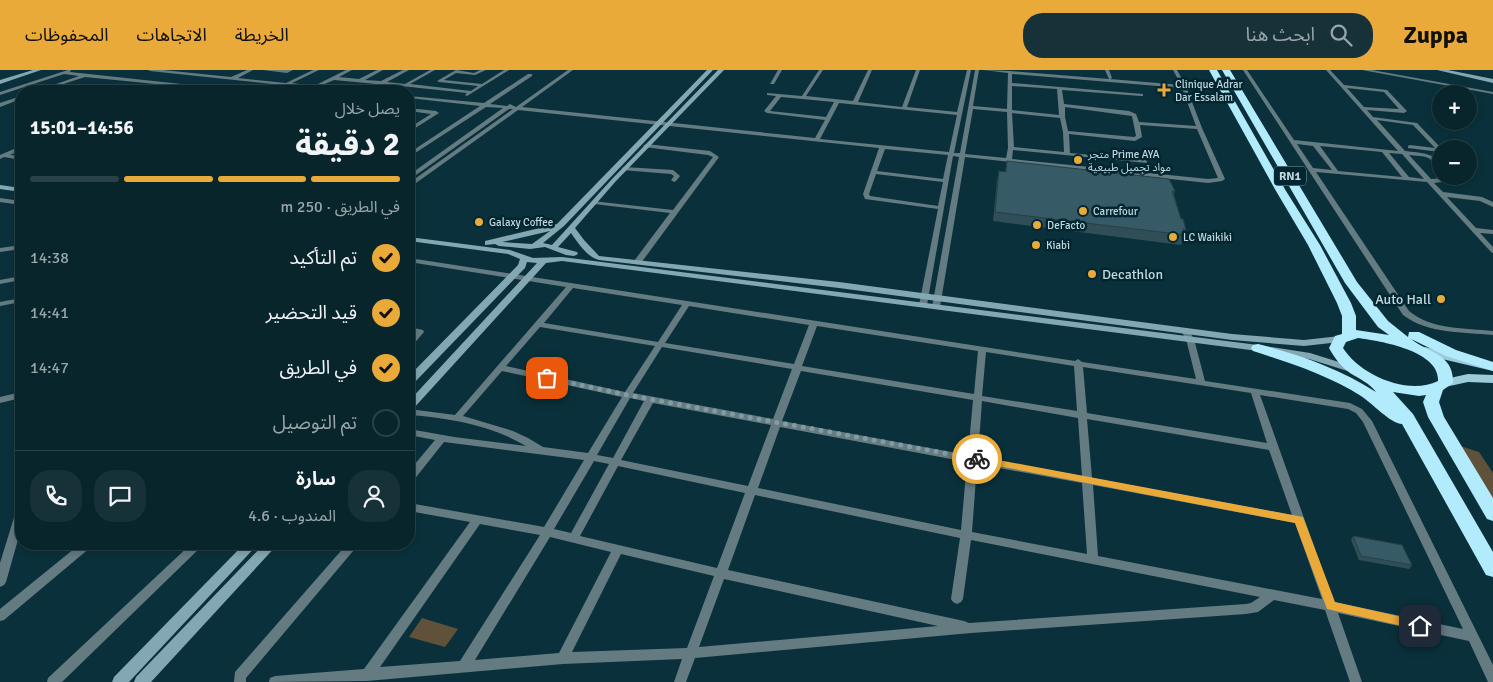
<!DOCTYPE html>
<html lang="ar">
<meta charset="utf-8">
<style>
:root{--surface:#08252c;--page:#163138;--text:#f1f3f6;--muted:#98a5a9;--line:#294248;--accent:#eaaa39}
body{margin:0;font-family:Signika,"Noto Sans Arabic",sans-serif;background:var(--page);color:var(--text);direction:rtl;height:100vh;display:flex;flex-direction:column;font-size:19px;white-space:nowrap}
*{box-sizing:border-box;margin:0}
p{font-size:16px;color:var(--muted)}
.icon{flex:none;width:28px;height:28px;fill:none;stroke:currentColor;stroke-width:2;stroke-linecap:round;stroke-linejoin:round}
.map{position:relative;flex:1;overflow:hidden;direction:ltr}
.drawer{position:absolute;left:15px;top:15px;width:400px;height:465px;display:flex;flex-direction:column;background:var(--surface);border-radius:20px;box-shadow:0 2px 8px #0003,0 0 0 1px var(--line);direction:rtl}
.drawer>*{flex:none}
.controls{position:absolute;left:1432px;top:15px;display:grid;gap:10px}
.controls a{display:grid;place-items:center;width:45px;height:45px;border-radius:50%;background:var(--surface);box-shadow:0 2px 8px #0003,0 0 0 1px var(--line);font-size:25px}
.pin{position:absolute;display:grid;place-items:center;width:42px;height:42px;color:#fff;margin:-21px;border-radius:10px;box-shadow:0 2px 8px #0006}
.courier{position:absolute;display:grid;place-items:center;width:50px;height:50px;margin:-25px;border:4px solid #eaaa39;border-radius:50%;background:#fff;color:#222;box-shadow:0 1px 6px #0007}
.summary em{font-style:normal;font-weight:700}
.summary div{display:flex;flex-direction:column-reverse}
.summary{display:flex;align-items:center;justify-content:space-between;height:85px;padding:0 15px}
h1{font-size:32px;font-weight:700;line-height:38px}
.bar{display:grid;grid-template-columns:repeat(4,1fr);gap:8px 5px;align-content:center;height:60px;padding:0 15px}
.bar i{height:6px;border-radius:4px;background:var(--line)}
.bar .selected{background:var(--accent)}
.bar p{grid-column:span 4}
.line{display:flex;align-items:center;gap:12px;padding:0 15px;border-top:1px solid var(--line)}
.line div{flex:1}
.round{display:grid;place-items:center;flex:none;width:52px;height:52px;border-radius:20px;background:var(--page)}
ol{padding:0 15px;list-style:none}
li{display:flex;align-items:center;gap:15px;height:55px}
li p{margin-inline-start:auto}
li .icon{padding:5px;border-radius:50%;background:var(--accent);color:#111;stroke-width:4}
li:last-child{color:var(--muted)}
li i{width:28px;height:28px;border:2px solid var(--line);border-radius:50%}
header{display:flex;align-items:center;gap:30px;box-sizing:border-box;height:70px;padding:0 25px;background:var(--accent);color:#111}
header strong{font-size:24px}
nav{display:flex;gap:28px;margin-inline-start:auto;font-size:18px}
.search{width:350px;height:45px;background:var(--page);display:flex;align-items:center;gap:12px;box-sizing:border-box;padding:0 18px;border-radius:20px;color:var(--muted);font-size:19px}
.map>svg:first-child{display:block}
.green{fill:#60513a}
.lines{fill:none;stroke-linecap:round;stroke-linejoin:round}
.street{fill:#657b82;fill-rule:evenodd}
.secondary{fill:#84a8b3;fill-rule:evenodd}
.primary{fill:#9ccbda;fill-rule:evenodd}
.highway{fill:#b2ebfc;fill-rule:evenodd}
.wall{fill:#2f4e58}
.building{fill:#375b66;stroke:#264047}
.route{fill:#eaaa39}
.done{stroke:#829ca4;stroke-width:5;stroke-dasharray:0 9}
.poi-dot{fill:#eaaa39;stroke:#002731;stroke-width:2}
.labels{text-anchor:middle;stroke-width:5;stroke-linejoin:round;paint-order:stroke}
.far-poi-label{font-size:11px;fill:#c3d6dc;stroke:#002731;text-anchor:start}
.shield{fill:#002731;stroke:#88a2a9;stroke-width:1}
.shield-label{font-size:12px;font-weight:bold;fill:#c3d6dc}
.poi-label{font-size:14px;fill:#c3d6dc;stroke:#002731;text-anchor:start}
</style>
<header>
<strong>Zuppa</strong>
<div class="search"><svg class="icon" aria-label="search" viewBox="0 0 24 24"><circle cx="10" cy="10" r="6"/><path d="M15 15l6 6"/></svg>ابحث هنا</div>
<nav><a>الخريطة</a><a>الاتجاهات</a><a>المحفوظات</a></nav>
</header>
<div class="map">
<svg width="1493" height="612" viewBox="0 0 1493 612">
<rect width="100%" height="100%" fill="#0a313b"/>
<!-- green -->
<g class="green">
<path d="M1454 374 1479 382 1493 403V427L1489 429Z"/>
<path d="M422 548 458 559 445 577 409 567Z"/>
</g>
<g class="lines">
<!-- street -->
<g class="street">
<path d="M68 0H71L70 2 237 20 239 21H226L85 7 42 21H36L79 6 64 4 0 25V22Z"/>
<path d="M148 0H163L231 7 247 0H253L238 8 286 13 313 0H319L292 13 314 16 346 0H352L339 7 359 9 377 0H383L365 10 381 11 403 0H409L387 12 405 14 430 0H435L410 14 471 21 478 16 439 12 437 11 456 0 474 3 480 0H486L475 5 456 3 444 10 482 14 504 0H509L467 26 465 25 467 23 382 14 368 21H363L376 14 334 10 320 16 352 20 354 21H341L287 16 275 21H270L281 15 150 1Z"/>
<path d="M263 0H293L287 3Z"/>
<path d="M568 0H573L522 37 815 68 825 50 767 43 764 41 776 26 767 25V23L802 26 819 0H823L806 26 853 31 868 0H872L858 32 902 37 916 0H920L907 37 957 42 967 0H971L954 83H960L975 0H979L973 36 1007 39 1008 3 983 0 1010 1 1109 9 1105 0H1109L1112 8 1110 9 1181 15 1173 0H1177L1185 14 1202 58 1225 109 1222 111 1208 113 965 87 940 237 936 239 932 237 959 87 953 86 927 235 923 237 919 235 938 139 865 129 863 124 879 78 518 40 409 118V113L513 39H509L409 110V105L503 38 486 37 409 87V83L480 36 409 28V26L484 33 528 4H532V6L490 34 507 36 510 34 516 37ZM1012 4 1182 18 1196 56 1139 52 1136 44 1129 41 1064 34 1062 20 1141 26H1143V24L1012 13ZM1012 16 1057 19 1059 45 1012 40ZM781 27 834 32 826 47 770 41ZM839 33 957 45 949 82 820 69ZM1065 37 1132 46 1136 66 1134 67 1068 61 1065 47ZM973 39 1007 42 1008 78 1006 88 965 84ZM1012 43 1060 48 1063 62 1064 82 1014 77ZM1140 55 1197 59 1218 108 1208 109 1012 89 1013 80 1147 93V91L1145 90 1070 83 1069 64 1135 71 1142 67ZM885 79 948 85 943 109 877 101ZM876 104 943 112 938 136 870 126 869 124Z"/>
<path d="M778 0H782L774 14H770Z"/>
<path d="M1243 0H1247L1294 70 1398 81 1326 0H1330L1344 15 1387 20 1406 40 1407 41 1404 43 1367 40 1373 47 1417 53 1442 79 1440 82 1408 78V76L1410 75 1435 78 1413 55 1377 50 1405 81C1419 83 1441 82 1441 101 1436 98 1434 92 1430 89 1424 85 1415 86 1409 85L1431 109 1445 108 1444 106H1450V111L1434 113 1443 122 1482 127 1493 132V137L1480 131 1447 127 1476 158 1493 160V164L1480 163 1493 177V183L1491 182 1427 112 1316 102 1409 241C1432 260 1465 258 1493 261V265C1463 262 1428 264 1403 245ZM1347 18 1384 22 1399 39 1364 37ZM1297 74 1313 76 1332 100 1313 98ZM1320 76 1382 82 1402 107 1338 101ZM1389 83 1402 84 1424 109 1409 107Z"/>
<path d="M1362 0H1372L1493 22V24Z"/>
<path d="M21 26V29L0 37V33Z"/>
<path d="M409 38 436 41 439 43 409 62V58L431 44 409 41Z"/>
<path d="M646 74 710 81 719 87 641 193H638L634 191 670 143 594 134 592 133V131L673 140 713 87 708 85 644 77 643 76Z"/>
<path d="M21 76V80L10 85 21 86V90L4 87 0 89V85Z"/>
<path d="M624 97 673 100 680 106 676 111 674 112 671 110 674 106 671 104 622 100V98Z"/>
<path d="M0 128 21 131V135L0 132Z"/>
<path d="M21 175V179L0 182V178Z"/>
<path d="M409 188 1075 291 1078 289 1082 292 1196 309 1186 269 1181 261 1185 259H1188L1194 269 1205 311 1350 333 1362 339 1372 351 1493 595V612H1488L1469 571 1338 543 1362 612H1350L1325 540 1274 530 1258 542 1246 544 971 563 695 588 686 612H674L682 589 563 594 367 611 269 612 270 608 275 606 364 599 470 452 409 441V433L544 457 584 390 444 372 413 411 409 412V401L435 370 409 365V359L454 367 526 376C491 355 449 348 409 345V339L455 345 566 217 409 192ZM573 218 682 235 658 272 544 253ZM689 236 809 255 794 294 665 273ZM817 256 978 281 974 324 802 296ZM540 257 655 276 625 322 506 296ZM662 277 792 299 773 349 633 323ZM986 282 1074 296 1077 341 982 326ZM1083 297 1251 323 1267 373 1087 343ZM502 301 622 327 588 383 543 377 528 368 513 361 463 346ZM801 301 973 330 968 385 782 351ZM1260 325 1348 339 1356 343 1363 352 1463 559 1334 532ZM630 328 644 331 613 388 597 385ZM982 331 1078 348 1082 406 978 387ZM653 333 771 355 748 416 621 390ZM1087 349 1269 380 1292 445 1092 408ZM780 357 967 392 961 460 758 418ZM594 391 609 394 571 463 554 459ZM977 394 1082 413 1087 484 972 462ZM618 396 745 423 717 498 580 466ZM1093 415 1295 453 1322 529 1098 486ZM755 425 960 468 951 529 953 532 957 534 961 532 963 529 971 470 1260 527 1251 533 1246 534 969 553 964 551 728 500ZM480 454 540 465 460 591 380 597ZM550 467 611 482 559 583 475 590ZM621 484 714 506 687 578 572 582ZM724 509 938 556 699 577Z"/>
<path d="M21 206V210L0 214V210Z"/>
<path d="M21 228V232L0 236V232Z"/>
<path d="M409 257 423 260 424 262 412 276H409V269L415 263 409 261Z"/>
<path d="M21 322V328L0 333V327Z"/>
<path d="M21 437V459L6 512 4 515 0 517V493L16 441 17 438Z"/>
<path d="M80 474H93L91 477 4 550 0 551V539Z"/>
<path d="M191 474H204L62 612H47L48 608Z"/>
<path d="M347 474H359L246 608V612H234L235 602Z"/>
</g>
<!-- secondary -->
<g class="secondary">
<path d="M33 0H41L0 14V10Z"/>
<path d="M707 0H713L564 156 543 173 552 175 612 109 718 0H724L616 111 575 158 584 170 599 186 839 212 1232 264 1304 270 1340 266 1345 269 1340 272 1304 276 1232 270 839 218 599 190C587 187 578 173 571 163L558 177 577 182 578 184 574 186 566 185 545 177 530 179 499 176 495 174 485 175V171L557 154ZM550 161 532 174 502 172Z"/>
<path d="M1437 0H1448L1493 9V13Z"/>
<path d="M0 115 21 118V122L0 119Z"/>
<path d="M409 167 510 180 533 188 562 187 1258 275 1310 283 1358 298 1359 300 1354 303 1309 289 1258 281 562 191 546 193 413 339 409 340V331L537 193 527 192 525 198 413 314 409 315V306L518 195 520 189 508 184 409 171Z"/>
<path d="M244 474H258L129 612H112L114 607Z"/>
<path d="M264 474H278L151 612H134L136 607Z"/>
</g>
<!-- primary -->
<g class="primary">
<path d="M1425 277 1493 293V301L1421 284 1419 281Z"/>
<path d="M1468 304 1493 305V313L1468 312 1445 317 1439 313 1441 310Z"/>
</g>
<!-- highway -->
<path class="highway" d="M1209 0H1217L1286 121 1320 175 1351 233 1356 246V260L1389 265 1378 257 1345 213 1222 0H1230L1357 212 1388 251 1408 267 1409 262H1419L1456 280 1493 292V301L1446 286 1411 269C1429 283 1454 284 1453 313L1443 320 1439 332 1444 347 1493 428V451L1487 449 1428 347 1423 332 1426 325 1419 326 1393 322 1413 344 1493 482V507L1486 505 1402 354C1391 354 1372 333 1361 326 1328 305 1290 293 1253 281L1251 278 1253 275 1258 274C1298 284 1341 299 1376 322 1369 313 1360 309 1350 303 1340 296 1335 288 1329 278L1335 266 1342 264V246L1337 233 1308 175 1276 121ZM1358 268C1381 271 1440 281 1438 311 1408 326 1360 305 1343 278L1346 272Z"/>
</g>
<!-- wall -->
<g class="wall">
<path d="M1007 91 1175 121 1174 124 1181 149 1186 160 1181 175 993 151 997 110 999 101 1005 102Z"/>
<path d="M1353 466 1412 495 1409 499 1359 490 1351 470Z"/>
</g>
<!-- building -->
<g class="building">
<path d="M1007 91 1169 109 1175 121H1172L1181 149H1183L1186 160 1183 159 1185 165 995 142 999 101 1006 102Z"/>
<path d="M1353 466 1402 475 1412 495 1361 486Z"/>
</g>
<!-- route -->
<path class="route" d="M974 386H977L1303 447 1335 532 1420 551 1424 552 1426 556 1424 559 1420 560 1327 539 1295 453 977 392 974 391Z"/>
<g class="lines">
<!-- done -->
<path class="done" d="M547 308 627 325 977 389"/>
</g>
<!-- markers -->
<g class="poi-dot">
<path d="M1161.5 12.5h5v5h5v5h-5v5h-5v-5h-5v-5h5z"/>
<circle cx="1078" cy="90" r="5"/>
<circle cx="1083" cy="141" r="5"/>
<circle cx="479" cy="152" r="5"/>
<circle cx="1037" cy="155" r="5"/>
<circle cx="1173" cy="167" r="5"/>
<circle cx="1036" cy="175" r="5"/>
<circle cx="1092" cy="204" r="5"/>
<circle cx="1441" cy="229" r="5"/>
</g>
<g class="labels">
<!-- far-poi labels -->
<g class="far-poi-label">
<text x="1175" y="18">Clinique Adrar<tspan x="1175" dy="13">Dar Essalam</tspan></text>
<text x="1088" y="88">متجر Prime AYA<tspan x="1088" dy="13">مواد تجميل طبيعية</tspan></text>
<text x="1093" y="145">Carrefour</text>
<text x="489" y="156">Galaxy Coffee</text>
<text x="1047" y="159">DeFacto</text>
<text x="1183" y="171">LC Waikiki</text>
<text x="1046" y="179">Kiabi</text>
</g>
<!-- shield labels -->
<rect class="shield" x="1274" y="96.5" width="32" height="19" rx="4"/>
<g class="shield-label">
<text x="1290" y="110">RN1</text>
</g>
<!-- poi labels -->
<g class="poi-label">
<text x="1102" y="209">Decathlon</text>
<text x="1431" y="234" text-anchor="end">Auto Hall</text>
</g>
</g>
</svg>
<div class="controls">
<a>+</a>
<a>−</a>
</div>
<div class="pin" style="left:547px;top:308px;background:#ea580c"><svg class="icon" aria-label="bag" viewBox="0 0 24 24"><path d="M5 8h14l-1 12H6zM9 8a3 3 0 0 1 6 0"/></svg></div>
<div class="pin" style="left:1420px;top:556px;background:#1f2937"><svg class="icon" aria-label="home" viewBox="0 0 24 24"><path d="M3 11l9-7 9 7M6 9v11h12V9"/></svg></div>
<div class="courier" style="left:977px;top:389px"><svg class="icon" aria-label="bike" viewBox="0 0 24 24"><circle cx="6" cy="16" r="4"/><circle cx="18" cy="16" r="4"/><path d="M6 16l4-8h5l3 8M10 8l3 8H6M13 5h3"/></svg></div>
<section class="drawer">
<div class="summary"><div><h1>2 دقيقة</h1><p>يصل خلال</p></div><em>14:56–15:01</em></div>
<div class="bar"><i class="selected"></i><i class="selected"></i><i class="selected"></i><i></i><p>في الطريق · 250 m</p></div>
<ol>
<li><svg class="icon" aria-label="check" viewBox="0 0 24 24"><path d="M5 12l5 5 9-10"/></svg>تم التأكيد<p>14:38</p></li>
<li><svg class="icon" aria-label="check" viewBox="0 0 24 24"><path d="M5 12l5 5 9-10"/></svg>قيد التحضير<p>14:41</p></li>
<li><svg class="icon" aria-label="check" viewBox="0 0 24 24"><path d="M5 12l5 5 9-10"/></svg>في الطريق<p>14:47</p></li>
<li><i></i>تم التوصيل</li>
</ol>
<div class="line" style="height:90px"><a class="round"><svg class="icon" aria-label="person" viewBox="0 0 24 24"><circle cx="12" cy="8" r="4"/><path d="M4 21q1-7 8-7t8 7"/></svg></a><div><b>سارة</b><p>المندوب · 4.6</p></div><a class="round"><svg class="icon" aria-label="chat" viewBox="0 0 24 24"><path d="M4 5h16v11H9l-5 4z"/></svg></a><a class="round"><svg class="icon" aria-label="phone" viewBox="0 0 24 24"><path d="M5 4h4l2 5-3 2q2 4 5 5l2-3 5 2v4C11 20 4 13 5 4z"/></svg></a></div>
</section>
</div>
